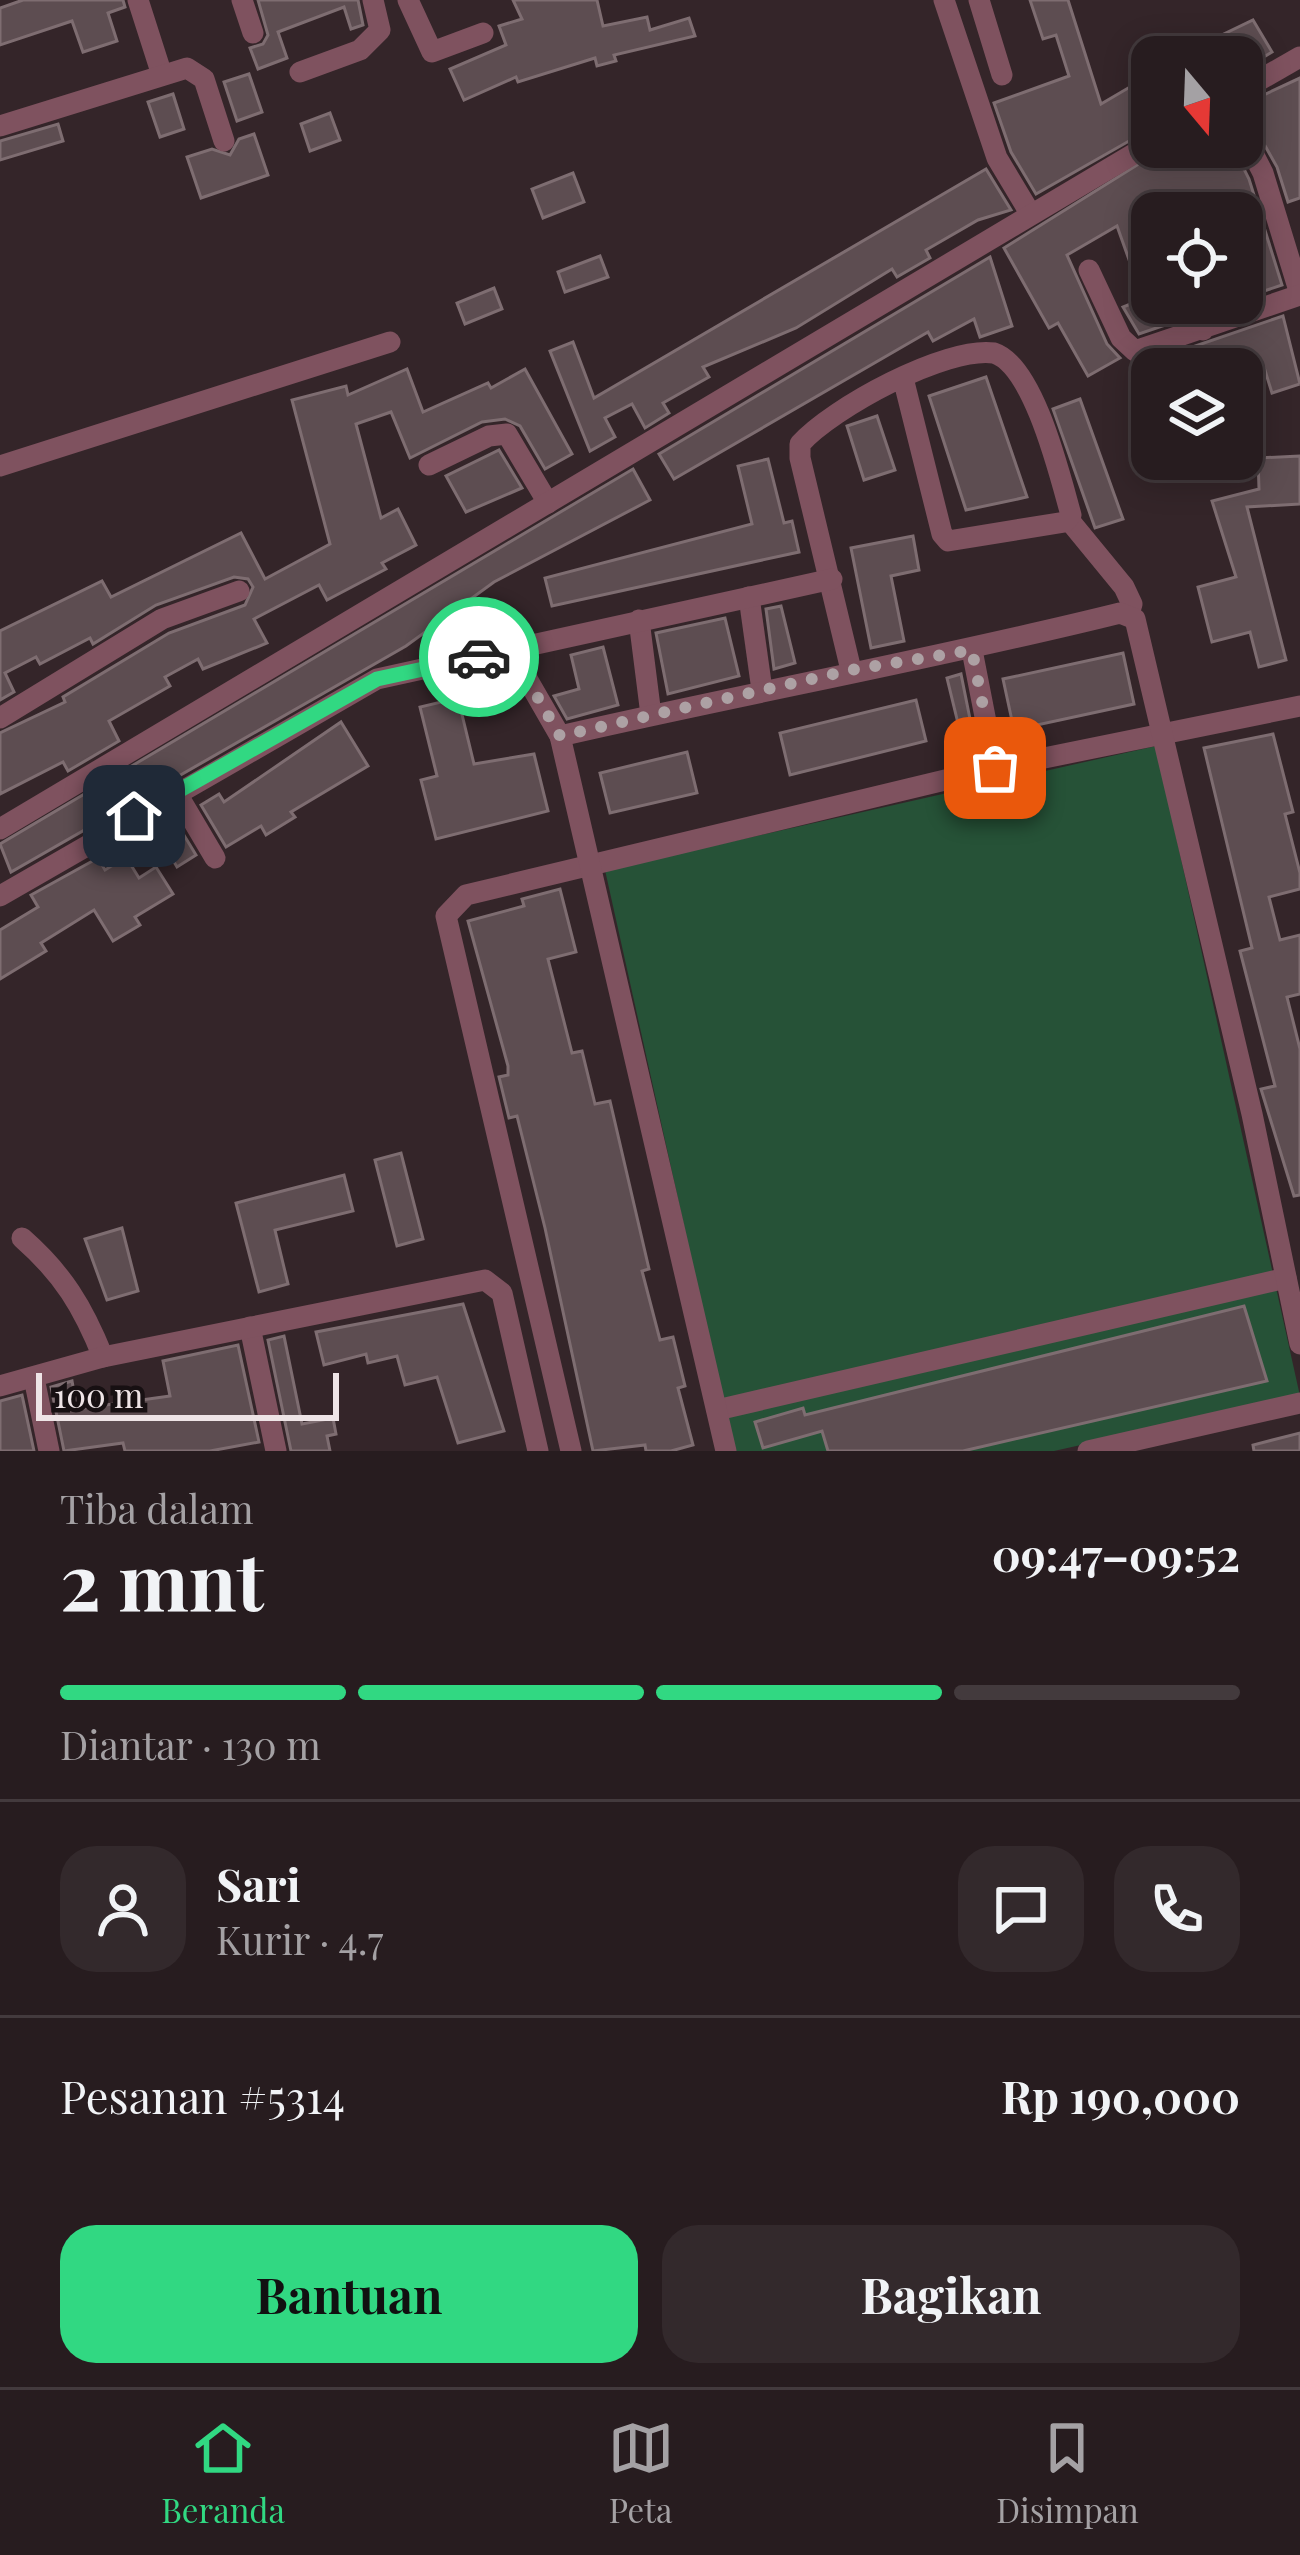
<!DOCTYPE html>
<html lang="id">
<meta charset="utf-8">
<style>
:root{--surface:#271c1f;--page:#33292c;--text:#f1f3f6;--muted:#a4a1a4;--line:#433a3d;--accent:#31d882}
body{margin:0;font-family:"Playfair Display",serif;background:var(--page);color:var(--text);height:100vh;display:flex;flex-direction:column;font-size:45px;white-space:nowrap}
*{box-sizing:border-box;margin:0}
p{font-size:39px;color:var(--muted)}
.icon{flex:none;width:66px;height:66px;fill:none;stroke:currentColor;stroke-width:2;stroke-linecap:round;stroke-linejoin:round}
.map{position:relative;height:1451px;overflow:hidden}
.panel{display:flex;flex-direction:column;background:var(--surface);flex:1}
.panel>*{flex:none}
.needle{width:78px;rotate:161deg}
.tools{position:absolute;left:1131px;top:36px;display:grid;gap:24px}
.tools a{display:grid;place-items:center;width:132px;height:132px;border-radius:24px;background:var(--surface);box-shadow:0 6px 30px #0003,0 0 0 3px var(--line);font-size:60px}
.scale{position:absolute;left:36px;bottom:30px;width:303px;box-sizing:border-box;padding-left:12px;border:6px solid #eee4e6;border-top:0;font-size:33px;line-height:42px;white-space:nowrap;color:#eee4e6;-webkit-text-stroke:9px #171012;paint-order:stroke}
.pin{position:absolute;display:grid;place-items:center;width:102px;height:102px;color:#fff;margin:-51px;border-radius:24px;box-shadow:0 6px 18px #0006}
.courier{position:absolute;display:grid;place-items:center;width:120px;height:120px;margin:-60px;border:9px solid #31d882;border-radius:50%;background:#fff;color:#222;box-shadow:0 3px 15px #0007}
.head em{font-style:normal;font-weight:700}
.head div{display:flex;flex-direction:column-reverse}
.head{display:flex;align-items:center;justify-content:space-between;height:204px;padding:0 60px}
h1{font-size:78px;font-weight:700;line-height:90px}
.bar{display:grid;grid-template-columns:repeat(4,1fr);gap:18px 12px;align-content:center;height:144px;padding:0 60px}
.bar i{height:15px;border-radius:9px;background:var(--line)}
.bar .active{background:var(--accent)}
.bar p{grid-column:span 4}
.line{display:flex;align-items:center;gap:30px;padding:0 60px;border-top:3px solid var(--line)}
.line div{flex:1}
.round{display:grid;place-items:center;flex:none;width:126px;height:126px;border-radius:36px;background:var(--page)}
.button{display:flex;gap:24px;margin-top:auto;padding:24px 60px}
.button a{flex:1;height:138px;border-radius:36px;background:var(--accent);color:#111;font-size:48px;font-weight:700;line-height:138px;text-align:center}
.button a+a{background:var(--page);color:var(--text)}
.tab-bar{display:flex;justify-content:space-around;align-items:center;height:168px;border-top:3px solid var(--line);background:var(--surface);font-size:33px;color:var(--muted)}
.tab-bar a{display:grid;justify-items:center;gap:6px}
.tab-bar .active{color:var(--accent)}
.map>svg:first-child{display:block}
.green{fill:#265237}
.building{fill:#5d4d51;stroke:#7e6d71;stroke-width:3}
.lines{fill:none;stroke-linecap:round;stroke-linejoin:round}
.minor{stroke:#7f525f;stroke-width:21}
.done{stroke:#ada1a4;stroke-width:12;stroke-dasharray:0 21.6}
.route{stroke:#31d882;stroke-width:15}
</style>
<div class="map">
<svg width="1300" height="1451" viewBox="0 0 1300 1451">
<rect width="100%" height="100%" fill="#342529"/>
<!-- green -->
<path class="green" d="M1156 746 1300 1396 1054 1451H734L605 870Z"/>
<!-- building -->
<g class="building">
<path d="M23 0H123L125 7 108 13 117 41 83 52 72 21 0 45V8Z"/>
<path d="M258 0H358L363 25 351 29 344 7 278 32 287 58 258 69 250 48 263 44 268 35Z"/>
<path d="M513 0H597L603 26 647 17 650 30 689 18 695 36 614 55 616 61 597 66 595 58 518 82 516 77 464 100 450 69 506 45 499 26 522 19Z"/>
<path d="M1030 0H1068L1101 104 1152 74V128L1036 194 1011 152 994 103 1069 76 1056 35 1043 39Z"/>
<path d="M1253 20 1272 52 1244 69 1242 57H1176Z"/>
<path d="M249 74 262 112 237 121 224 82Z"/>
<path d="M1300 78V198L1288 202 1277 167 1242 105Z"/>
<path d="M173 94 184 129 160 137 148 102Z"/>
<path d="M330 113 340 140 310 151 301 124Z"/>
<path d="M58 124 63 141 0 160V141Z"/>
<path d="M254 134 268 175 201 198 187 157 212 149 230 155 239 139Z"/>
<path d="M1166 147H1233L1249 179 1282 285 1243 298 1242 213H1152V303H1178L1183 319 1139 334 1123 307 1143 299 1117 226 1067 255 1107 344 1120 358 1088 376 1058 323 1049 328 1004 248Z"/>
<path d="M986 169 1011 210 978 220 926 250 930 258 897 277 892 269 796 328 703 367 709 377 663 403 669 413 645 428 632 404 605 418 615 437 590 451 550 351 573 342 594 398Z"/>
<path d="M573 173 584 202 543 218 532 189Z"/>
<path d="M600 256 608 277 565 292 558 272Z"/>
<path d="M990 257 1012 326 980 337 974 319 933 341 928 332 674 479 659 454Z"/>
<path d="M494 288 502 309 465 324 457 303Z"/>
<path d="M1283 316 1300 384 1272 393 1264 367 1246 372 1174 369 1169 355Z"/>
<path d="M407 369 423 412 488 383 491 388 525 369 572 454 545 469 520 426 505 419 482 422 410 458 391 412 356 424 381 518 398 509 416 545 382 563 386 569 327 600 319 585 254 619 267 643 203 669 198 659 165 677 170 686 109 721 119 741 68 771 63 762 0 794V733L65 702 63 697 169 633 245 605 253 587 248 579 234 577 156 605 93 644 90 638 40 664 36 657 5 673 14 692 0 700V631L102 581 111 597 241 533 265 579 330 544 292 400 346 386 348 395Z"/>
<path d="M986 377 1027 497 966 510 929 396Z"/>
<path d="M1080 399 1123 519 1095 528 1053 409Z"/>
<path d="M877 416 895 470 864 480 847 426Z"/>
<path d="M499 450 522 488 466 512 446 476Z"/>
<path d="M1300 456V504L1247 507 1286 660 1259 667 1250 632 1212 642 1198 587 1236 577 1212 501 1259 489 1258 458Z"/>
<path d="M768 459 784 523 792 521 799 552 552 606 545 578 752 524 738 466Z"/>
<path d="M633 469 650 500 494 582 406 646 11 872 0 844Z"/>
<path d="M913 536 919 570 891 576 904 641 871 648 851 548Z"/>
<path d="M781 606 795 663 774 669 766 609Z"/>
<path d="M725 618 739 676 668 694 656 633Z"/>
<path d="M603 647 618 705 567 719 554 696 579 689 571 655Z"/>
<path d="M1123 653 1134 704 1014 730 1003 679Z"/>
<path d="M961 674 976 749 965 752 947 678Z"/>
<path d="M458 698 474 764 534 754 548 811 436 839 421 780 437 776 420 707Z"/>
<path d="M916 700 926 741 790 775 780 733Z"/>
<path d="M341 722 368 766 291 812 295 817 266 835 261 826 226 847 201 805 219 794 224 802Z"/>
<path d="M1273 734 1293 812 1285 814 1300 873V889L1269 897 1280 940 1300 935V994L1287 997 1300 1049V1195L1294 1196 1261 1089 1275 1086 1240 951 1252 948 1204 748Z"/>
<path d="M687 752 697 793 610 813 600 773Z"/>
<path d="M176 822 196 855 177 867 157 833Z"/>
<path d="M126 857 139 878 156 867 173 894 135 917 140 925 113 941 94 910 41 943 46 951 0 979V930L38 907 31 895 98 858 105 870Z"/>
<path d="M560 889 576 952 548 959 572 1053 582 1051 595 1104 610 1101 649 1269 642 1271 660 1340 673 1337 685 1386 678 1388 693 1445 671 1451H646L645 1445 593 1451 545 1228 517 1116 509 1118 499 1077 508 1075V1066L468 921 524 906 522 899Z"/>
<path d="M401 1153 423 1239 397 1246 375 1160Z"/>
<path d="M344 1175 353 1211 275 1230 288 1284 259 1292 236 1203Z"/>
<path d="M122 1228 138 1291 107 1300 85 1239Z"/>
<path d="M463 1304 504 1431 458 1443 437 1377 405 1385 397 1356 368 1363 366 1354 324 1365 316 1332Z"/>
<path d="M1244 1306 1267 1381 963 1451H828L822 1431 763 1448 755 1422 803 1408 805 1415Z"/>
<path d="M284 1336 302 1424 333 1418 336 1434 327 1436 330 1451H291L268 1340Z"/>
<path d="M238 1345 259 1442 210 1451H125L123 1443 64 1451 51 1387 72 1381 77 1409 170 1396 163 1361Z"/>
<path d="M22 1395 34 1451H0V1401Z"/>
<path d="M1300 1433V1451H1254L1253 1445Z"/>
</g>
<g class="lines">
<!-- minor -->
<g class="minor">
<path d="M138 0 162 75"/>
<path d="M242 0 253 33"/>
<path d="M408 0 432 52 483 33"/>
<path d="M944 0 997 158 1030 213"/>
<path d="M979 0 1002 75"/>
<path d="M300 72 360 50 380 30 373 0"/>
<path d="M1242 90 1300 57"/>
<path d="M0 126 187 68 204 79 224 141"/>
<path d="M1242 132 1263 173 1300 294"/>
<path d="M1089 270 1121 338 1135 351 1300 295"/>
<path d="M1193 303 1203 330"/>
<path d="M429 465 489 436 507 434 548 503"/>
<path d="M0 466 390 342"/>
<path d="M1069 520 1124 587 1132 604 1129 614"/>
<path d="M749 597 762 690"/>
<path d="M639 620 651 715"/>
<path d="M972 650 995 768"/>
<path d="M511 651 560 736"/>
<path d="M851 670 800 458V444C832 408 946 346 994 353 1034 366 1060 476 1071 515L1065 522 948 541 942 534 903 378"/>
<path d="M0 718 162 619 239 591"/>
<path d="M176 792 215 858"/>
<path d="M0 829 1152 143"/>
<path d="M0 896 377 679 832 579"/>
<path d="M22 1238C63 1274 83 1307 103 1357"/>
<path d="M250 1327 276 1451"/>
<path d="M34 1378 49 1451"/>
<path d="M0 1386 103 1357 485 1280 502 1293 538 1451"/>
<path d="M717 1410 1286 1278"/>
<path d="M571 1451 446 916 466 895 995 768 1300 706"/>
<path d="M726 1451 560 736C747 693 935 659 1120 613L1135 619 1252 1114 1300 1344"/>
<path d="M1088 1451 1300 1403"/>
</g>
</g>
<g class="lines">
<!-- done -->
<path class="done" d="M479 657 511 651 560 736 851 670 972 650 995 768"/>
<!-- route -->
<path class="route" d="M134 816 377 679 479 657"/>
</g>
</svg>
<div class="tools">
<a><svg class="needle" viewBox="-14 -14 28 28"><path d="M0-13l5 13h-10z" fill="#e53935"/><path d="M0 13l5-13h-10z" fill="#a4a1a4"/></svg></a>
<a><svg class="icon" aria-label="locate" viewBox="0 0 24 24"><circle cx="12" cy="12" r="6"/><path d="M12 2v4M12 18v4M2 12h4M18 12h4"/></svg></a>
<a><svg class="icon" aria-label="layers" viewBox="0 0 24 24"><path d="M12 4l9 5-9 5-9-5zM3 14l9 5 9-5"/></svg></a>
</div>
<div class="scale">100 m</div>
<div class="pin" style="left:995px;top:768px;background:#ea580c"><svg class="icon" aria-label="bag" viewBox="0 0 24 24"><path d="M5 8h14l-1 12H6zM9 8a3 3 0 0 1 6 0"/></svg></div>
<div class="pin" style="left:134px;top:816px;background:#1f2937"><svg class="icon" aria-label="home" viewBox="0 0 24 24"><path d="M3 11l9-7 9 7M6 9v11h12V9"/></svg></div>
<div class="courier" style="left:479px;top:657px"><svg class="icon" aria-label="car" viewBox="0 0 24 24"><path d="M5 17H2v-5l4-1 3-4h7l3 4 3 1v5h-3M9 17h6M6 11h13"/><circle cx="7" cy="17" r="2"/><circle cx="17" cy="17" r="2"/></svg></div>
</div>
<section class="panel">
<div class="head"><div><h1>2 mnt</h1><p>Tiba dalam</p></div><em>09:47–09:52</em></div>
<div class="bar"><i class="active"></i><i class="active"></i><i class="active"></i><i></i><p>Diantar · 130 m</p></div>
<div class="line" style="height:216px"><a class="round"><svg class="icon" aria-label="person" viewBox="0 0 24 24"><circle cx="12" cy="8" r="4"/><path d="M4 21q1-7 8-7t8 7"/></svg></a><div><b>Sari</b><p>Kurir · 4.7</p></div><a class="round"><svg class="icon" aria-label="chat" viewBox="0 0 24 24"><path d="M4 5h16v11H9l-5 4z"/></svg></a><a class="round"><svg class="icon" aria-label="phone" viewBox="0 0 24 24"><path d="M5 4h4l2 5-3 2q2 4 5 5l2-3 5 2v4C11 20 4 13 5 4z"/></svg></a></div>
<div class="line" style="height:156px"><div>Pesanan #5314</div><b>Rp 190,000</b></div>
<div class="button"><a>Bantuan</a><a>Bagikan</a></div>
</section>
<nav class="tab-bar">
<a class="active"><svg class="icon" aria-label="home" viewBox="0 0 24 24"><path d="M3 11l9-7 9 7M6 9v11h12V9"/></svg>Beranda</a>
<a><svg class="icon" aria-label="map" viewBox="0 0 24 24"><path d="M3 6l6-2 6 2 6-2v14l-6 2-6-2-6 2zM9 4v14M15 6v14"/></svg>Peta</a>
<a><svg class="icon" aria-label="saved" viewBox="0 0 24 24"><path d="M7 4h10v16l-5-4-5 4z"/></svg>Disimpan</a>
</nav>
